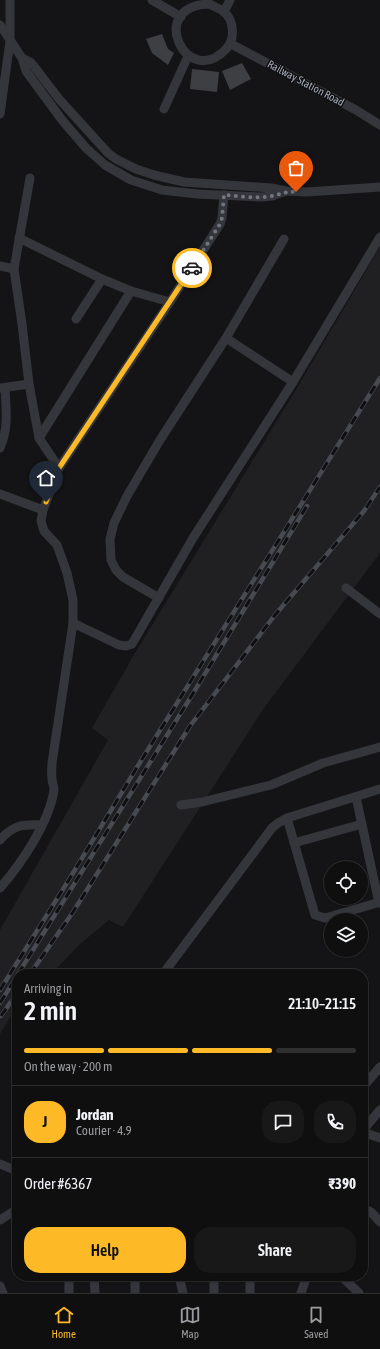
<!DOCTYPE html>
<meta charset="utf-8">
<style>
:root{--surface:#0f0f10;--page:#181819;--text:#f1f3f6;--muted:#9b9c9f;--line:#2f2f30;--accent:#fdba26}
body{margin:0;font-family:"Asap Condensed",sans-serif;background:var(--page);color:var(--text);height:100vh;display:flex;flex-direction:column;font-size:15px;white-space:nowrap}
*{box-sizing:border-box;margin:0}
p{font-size:13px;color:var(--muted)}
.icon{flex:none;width:22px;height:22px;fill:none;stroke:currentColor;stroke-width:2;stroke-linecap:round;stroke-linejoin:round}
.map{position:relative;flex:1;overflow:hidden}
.drawer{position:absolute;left:12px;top:969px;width:356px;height:312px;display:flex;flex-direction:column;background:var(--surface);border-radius:16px;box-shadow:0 1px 3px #0004,0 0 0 1px var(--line)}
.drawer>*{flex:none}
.buttons{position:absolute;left:324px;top:861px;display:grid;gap:8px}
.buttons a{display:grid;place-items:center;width:44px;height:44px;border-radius:50%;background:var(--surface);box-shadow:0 1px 3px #0004,0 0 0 1px var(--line);font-size:20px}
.pin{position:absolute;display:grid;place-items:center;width:34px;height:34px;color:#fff;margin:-41px -17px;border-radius:50% 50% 50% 0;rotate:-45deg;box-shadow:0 0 4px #0007}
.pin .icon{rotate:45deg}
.courier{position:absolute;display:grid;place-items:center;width:40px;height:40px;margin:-20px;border:3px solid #fdba26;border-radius:50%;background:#fff;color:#222;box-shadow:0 1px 5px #0007}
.head em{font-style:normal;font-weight:600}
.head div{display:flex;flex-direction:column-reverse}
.head{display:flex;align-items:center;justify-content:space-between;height:68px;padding:0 12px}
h1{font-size:26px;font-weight:600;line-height:30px}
.bar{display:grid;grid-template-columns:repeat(4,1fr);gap:6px 4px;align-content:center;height:48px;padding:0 12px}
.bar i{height:5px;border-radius:3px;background:var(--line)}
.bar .active{background:var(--accent)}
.bar p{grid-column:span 4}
.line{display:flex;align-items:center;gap:10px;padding:0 12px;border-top:1px solid var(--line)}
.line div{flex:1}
.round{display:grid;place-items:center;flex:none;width:42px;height:42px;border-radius:16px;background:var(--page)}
.primary-button{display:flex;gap:8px;margin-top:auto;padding:8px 12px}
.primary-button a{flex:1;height:46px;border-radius:16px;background:var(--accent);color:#111;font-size:16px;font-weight:600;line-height:46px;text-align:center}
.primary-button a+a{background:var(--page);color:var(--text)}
.tabs{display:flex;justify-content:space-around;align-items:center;height:56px;border-top:1px solid var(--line);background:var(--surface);font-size:11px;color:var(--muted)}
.tabs a{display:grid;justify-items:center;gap:2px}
.tabs .active{color:var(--accent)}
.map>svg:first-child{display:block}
.built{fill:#202023}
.building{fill:#3e3f43}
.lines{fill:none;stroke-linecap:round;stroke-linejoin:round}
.minor{stroke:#35363c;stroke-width:9}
.rail-casing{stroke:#484a51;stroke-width:4.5}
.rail{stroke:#0f0f11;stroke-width:3;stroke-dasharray:9;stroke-linecap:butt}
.done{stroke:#72767f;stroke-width:4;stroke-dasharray:0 7.2}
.route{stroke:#fdba26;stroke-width:5}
.labels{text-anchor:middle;stroke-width:3;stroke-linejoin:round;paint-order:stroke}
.street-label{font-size:11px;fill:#a5aab7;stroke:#0f0f11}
</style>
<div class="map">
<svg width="380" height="1293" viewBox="0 0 380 1293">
<rect width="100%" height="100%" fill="#141416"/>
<!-- built -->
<path class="built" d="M380 247V553L264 708 123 927 109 920 80 944 51 974H17V1009L13 1013 0 1034V930L108 740 92 728 135 653 294 393Z"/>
<!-- building -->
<g class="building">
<path d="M162 34 168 49 174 53 168 65 152 53 146 39Z"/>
<path d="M242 63 251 79 230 90 222 71Z"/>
<path d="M192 69 219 72 217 92 190 89Z"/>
</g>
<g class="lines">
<!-- minor -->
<g class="minor">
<path d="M152 0 181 17"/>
<path d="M210 4C214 7 219 8 223 11 235 20 235 40 226 49 187 91 145 5 210 4Z"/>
<path d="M224 12 230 0"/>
<path d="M0 25 22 58 26 71 62 120 86 148 105 165 131 180 162 190 197 194 262 197 272 196 286 191"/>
<path d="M231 44 356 110 380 125"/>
<path d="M22 58 30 62 33 65 59 99 108 153 116 159 136 169 154 175 184 182 271 188 286 191 307 192 380 187"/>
<path d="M164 109 188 56"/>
<path d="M0 114 10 41V0"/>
<path d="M19 238 102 279 131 291 170 302"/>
<path d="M0 266 14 269 22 324 29 384 39 438 59 468 170 302 220 224 222 218 224 195"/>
<path d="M14 269 30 178"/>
<path d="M76 319 102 279"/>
<path d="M226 338 293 382"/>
<path d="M1 388 29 384"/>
<path d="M39 438 131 291"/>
<path d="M0 448C9 427 6 410 5 388"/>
<path d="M0 494 43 510"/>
<path d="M346 588 380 614"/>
<path d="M159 598 123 577 116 570 111 560 110 539 114 523 127 496 160 440 226 338 284 239"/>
<path d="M73 623 119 645 126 646 132 644 193 538 293 382 380 237"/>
<path d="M356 797 379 903"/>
<path d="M181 805 202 802 271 785 323 763 380 747"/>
<path d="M287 818 315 915 325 918 380 902"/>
<path d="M0 840C13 825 23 824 42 825"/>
<path d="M294 843 362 824"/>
<path d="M0 888C21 864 49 823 54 790 54 786 52 783 52 778 51 773 52 768 52 763L73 623V600L67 573 57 545 44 531 41 521 43 510 59 468"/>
<path d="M108 974 109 973 125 974"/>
<path d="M163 974 272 828 278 823 287 818 380 789"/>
<path d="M363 1087 380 1067"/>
<path d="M363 1130 380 1110"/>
<path d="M363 1132 380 1138"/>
<path d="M0 1164 17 1171"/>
<path d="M363 1208 371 1212 380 1222"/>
<path d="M0 1220 17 1209"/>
<path d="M69 1276V1293"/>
<path d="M94 1276 95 1293"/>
<path d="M179 1276 183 1293"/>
<path d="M341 1276 359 1293"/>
<path d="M0 1286 3 1293"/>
<path d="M135 1293V1276"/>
<path d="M214 1293V1276"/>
<path d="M250 1293V1276"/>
<path d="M301 1293 307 1276"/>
</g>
<!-- rail casing -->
<g class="rail-casing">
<g id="rail">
<path d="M18 974 189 700 307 506"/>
<path d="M30 974 73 912 190 726 275 615 364 511 380 487"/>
<path d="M0 990 70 878 139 764 380 378"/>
<path d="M0 1003 17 976"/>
<path d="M1 1016 17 993"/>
</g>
</g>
<!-- rail -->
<use href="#rail" class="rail"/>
</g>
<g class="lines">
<!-- done -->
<path class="done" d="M192 268 220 224 222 218 224 195C239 196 256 199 272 196 282 194 285 191 296 192"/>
<!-- route -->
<path class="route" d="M46 502 59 468 192 268"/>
</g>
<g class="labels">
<!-- street labels -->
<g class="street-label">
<text transform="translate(306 83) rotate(28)" y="4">Railway Station Road</text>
</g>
</g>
</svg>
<div class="buttons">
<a><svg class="icon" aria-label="locate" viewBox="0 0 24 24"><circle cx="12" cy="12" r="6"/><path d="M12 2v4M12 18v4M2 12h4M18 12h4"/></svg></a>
<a><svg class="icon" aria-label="layers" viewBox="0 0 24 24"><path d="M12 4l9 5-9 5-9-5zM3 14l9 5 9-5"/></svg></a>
</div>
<div class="pin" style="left:296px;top:192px;background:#ea580c"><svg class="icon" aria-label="bag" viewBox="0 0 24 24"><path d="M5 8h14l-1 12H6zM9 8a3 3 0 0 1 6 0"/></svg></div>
<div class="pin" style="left:46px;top:502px;background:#1f2937"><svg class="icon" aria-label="home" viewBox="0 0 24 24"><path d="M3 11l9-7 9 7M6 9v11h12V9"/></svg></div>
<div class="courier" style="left:192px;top:268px"><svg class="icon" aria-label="car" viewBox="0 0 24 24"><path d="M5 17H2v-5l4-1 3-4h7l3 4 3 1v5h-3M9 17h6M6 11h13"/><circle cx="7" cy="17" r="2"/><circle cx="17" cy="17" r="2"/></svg></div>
<section class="drawer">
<div class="head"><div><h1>2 min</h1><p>Arriving in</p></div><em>21:10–21:15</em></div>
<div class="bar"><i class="active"></i><i class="active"></i><i class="active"></i><i></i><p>On the way · 200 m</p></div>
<div class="line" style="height:72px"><b class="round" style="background:var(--accent);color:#111">J</b><div><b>Jordan</b><p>Courier · 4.9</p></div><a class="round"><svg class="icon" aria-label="chat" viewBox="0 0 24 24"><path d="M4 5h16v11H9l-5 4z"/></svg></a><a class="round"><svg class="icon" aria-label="phone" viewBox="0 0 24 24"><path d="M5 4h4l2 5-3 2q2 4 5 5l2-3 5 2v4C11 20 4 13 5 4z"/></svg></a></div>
<div class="line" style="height:52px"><div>Order #6367</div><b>₹390</b></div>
<div class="primary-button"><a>Help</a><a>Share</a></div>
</section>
</div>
<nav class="tabs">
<a class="active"><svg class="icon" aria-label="home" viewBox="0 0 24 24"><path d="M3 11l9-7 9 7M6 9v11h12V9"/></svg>Home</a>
<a><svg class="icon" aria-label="map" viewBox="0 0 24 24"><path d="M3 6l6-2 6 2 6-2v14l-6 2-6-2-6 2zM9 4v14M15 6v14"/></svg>Map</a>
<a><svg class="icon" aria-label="saved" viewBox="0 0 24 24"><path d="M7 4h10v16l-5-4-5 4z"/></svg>Saved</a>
</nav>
